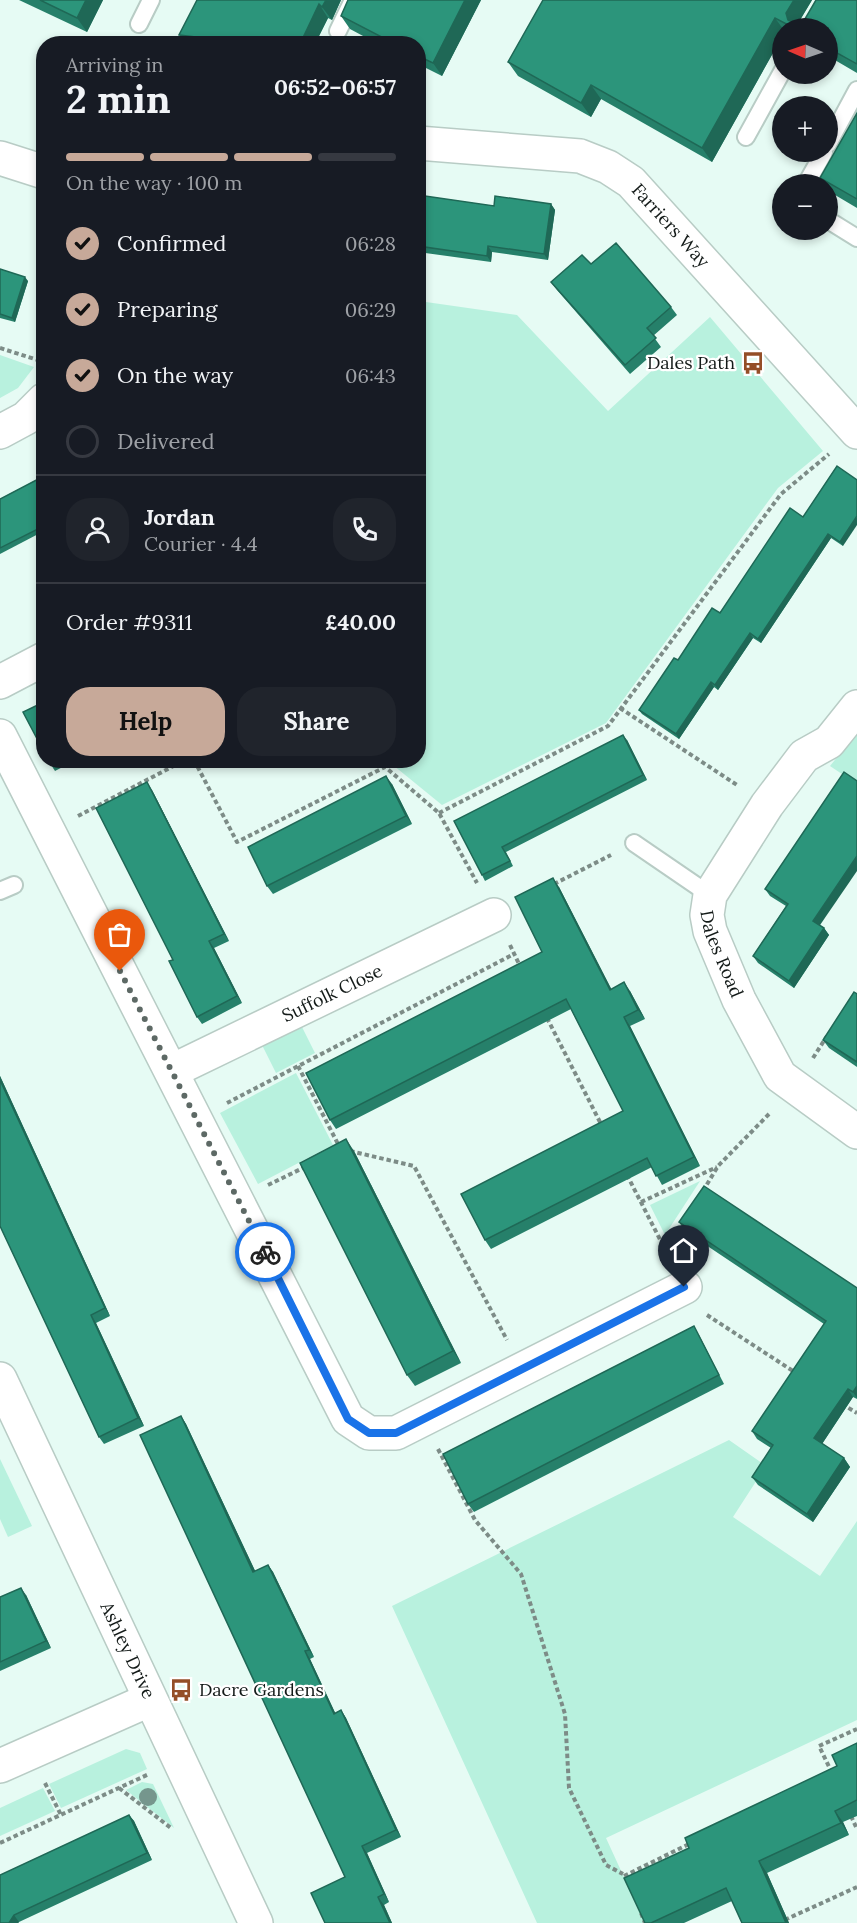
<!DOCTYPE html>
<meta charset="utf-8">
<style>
:root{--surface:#171b24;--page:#20242c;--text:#f1f3f6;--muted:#9ea1a6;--line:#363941;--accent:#c7a999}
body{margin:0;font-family:Lora,serif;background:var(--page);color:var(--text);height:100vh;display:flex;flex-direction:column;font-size:22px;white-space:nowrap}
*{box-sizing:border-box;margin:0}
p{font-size:20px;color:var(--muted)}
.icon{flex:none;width:33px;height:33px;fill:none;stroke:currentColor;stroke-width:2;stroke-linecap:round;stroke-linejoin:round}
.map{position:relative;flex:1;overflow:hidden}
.details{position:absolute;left:36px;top:36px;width:390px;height:732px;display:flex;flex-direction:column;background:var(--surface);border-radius:24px;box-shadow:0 3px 9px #0003}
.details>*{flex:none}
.needle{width:39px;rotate:272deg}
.tools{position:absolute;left:772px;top:18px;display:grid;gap:12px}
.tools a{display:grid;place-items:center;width:66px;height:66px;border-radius:50%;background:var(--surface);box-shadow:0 3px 9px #0003;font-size:30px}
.pin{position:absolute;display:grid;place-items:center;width:51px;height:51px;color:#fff;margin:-62px -26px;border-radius:50% 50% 50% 0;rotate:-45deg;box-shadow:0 0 6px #0007}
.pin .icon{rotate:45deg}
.courier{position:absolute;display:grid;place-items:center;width:60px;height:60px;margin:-30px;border:4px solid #1a73e8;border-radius:50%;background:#fff;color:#222;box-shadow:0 2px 8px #0007}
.summary em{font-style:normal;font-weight:700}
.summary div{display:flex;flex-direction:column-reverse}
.summary{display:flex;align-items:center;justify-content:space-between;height:102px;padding:0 30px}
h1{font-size:39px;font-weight:700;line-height:45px}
.bar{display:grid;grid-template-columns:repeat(4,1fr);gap:9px 6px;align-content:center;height:72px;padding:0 30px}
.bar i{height:8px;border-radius:4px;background:var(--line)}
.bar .selected{background:var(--accent)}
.bar p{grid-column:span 4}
.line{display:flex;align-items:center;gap:15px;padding:0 30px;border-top:2px solid var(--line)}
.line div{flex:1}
.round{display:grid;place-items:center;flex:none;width:63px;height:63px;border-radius:24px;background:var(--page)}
ol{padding:0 30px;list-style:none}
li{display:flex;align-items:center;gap:18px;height:66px}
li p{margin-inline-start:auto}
li .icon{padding:6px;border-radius:50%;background:var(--accent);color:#111;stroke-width:4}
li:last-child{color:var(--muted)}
li i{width:33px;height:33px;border:3px solid var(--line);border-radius:50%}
.primary-button{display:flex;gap:12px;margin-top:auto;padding:12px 30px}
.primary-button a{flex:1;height:69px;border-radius:24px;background:var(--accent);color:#111;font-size:24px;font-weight:700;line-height:69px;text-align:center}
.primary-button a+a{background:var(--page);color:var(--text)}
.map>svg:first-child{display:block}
.green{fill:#b8f1de}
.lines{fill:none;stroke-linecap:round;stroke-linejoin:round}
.lane-casing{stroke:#b8ccc5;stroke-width:20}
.street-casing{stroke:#b8ccc5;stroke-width:36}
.path{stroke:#7d8c87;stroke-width:4;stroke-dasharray:4.5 3;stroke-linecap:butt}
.lane{stroke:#fff;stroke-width:16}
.street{stroke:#fff;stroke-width:33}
.tree{fill:#75968d}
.wall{fill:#26806a}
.shaded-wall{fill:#1f6856}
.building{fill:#2c957b;stroke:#1f6856;stroke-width:1.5}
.done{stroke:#5d6965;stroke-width:6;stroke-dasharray:0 10.8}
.route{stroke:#1a73e8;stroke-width:8}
.labels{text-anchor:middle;stroke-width:4.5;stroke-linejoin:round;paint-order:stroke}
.street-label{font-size:18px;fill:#131a18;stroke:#fff}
.poi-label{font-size:18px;fill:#131a18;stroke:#fff;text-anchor:end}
</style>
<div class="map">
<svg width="857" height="1923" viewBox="0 0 857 1923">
<rect width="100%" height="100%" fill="#e6fbf4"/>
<!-- green -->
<g class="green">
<path d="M419 301 517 315 608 411 710 317 823 451 778 488 606 723 442 805 388 761 418 760Z"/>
<path d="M0 355 34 367 18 388 0 398Z"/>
<path d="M857 733V784L830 766Z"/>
<path d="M300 1023 315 1053 276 1073 261 1043Z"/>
<path d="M296 1073 333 1145 258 1184 220 1113Z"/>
<path d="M700 1181 665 1235 650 1205Z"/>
<path d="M729 1440 766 1466 733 1517 820 1576 857 1521V1720L606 1838 645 1923H537L392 1606Z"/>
<path d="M0 1459 32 1526 8 1537 0 1519Z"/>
<path d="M126 1749 140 1753 147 1769 61 1808 49 1784Z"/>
<path d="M142 1782 153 1784 174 1828 126 1790Z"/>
<path d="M43 1788 55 1811 0 1836V1808Z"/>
</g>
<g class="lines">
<!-- lane casing -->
<g class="lane-casing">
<g id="lane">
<path d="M139 24 151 0"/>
<path d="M338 31 353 0"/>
<path d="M746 137 783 70"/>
<path d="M828 144 857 90"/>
<path d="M806 184 824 152"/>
<path d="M828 220 857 238"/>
<path d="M634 843 710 895"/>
<path d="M0 891 14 885"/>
</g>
</g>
<!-- street casing -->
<g class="street-casing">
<g id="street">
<path id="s1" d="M418 143 580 156 608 167 631 182 857 432"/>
<path d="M0 158 44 172"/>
<path d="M0 432 26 418 44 400"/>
<path d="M0 682 44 659"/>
<path id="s2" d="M857 707 829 742 804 756 767 805 710 895 707 915 710 931 739 1000 780 1076 857 1132"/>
<path d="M0 736 348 1419 369 1433H396L685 1287"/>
<path id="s3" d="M172 1071 494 915"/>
<path id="s4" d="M0 1379 256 1923"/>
<path d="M0 1766 149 1700"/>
</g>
</g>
<!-- path -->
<g class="path">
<path d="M0 348 44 362"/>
<path d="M620 708 737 785"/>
<path d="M194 760 237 842 385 767"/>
<path d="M377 760 439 813 477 883"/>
<path d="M439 813 608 726 781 494 829 454"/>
<path d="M78 816 185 760"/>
<path d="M554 884 611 855"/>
<path d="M510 945 520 966"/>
<path d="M547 1018 602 1126"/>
<path d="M813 1058 827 1036"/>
<path d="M298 1066 339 1146"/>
<path d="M227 1103 514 954"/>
<path d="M350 1151 414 1166 507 1340"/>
<path d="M627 1175 669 1257"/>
<path d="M268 1185 305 1167"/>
<path d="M703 1191 718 1166 770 1113"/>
<path d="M641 1202 717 1167"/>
<path d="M666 1250 683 1223"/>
<path d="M707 1315 796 1373"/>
<path d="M842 1404 857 1413"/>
<path d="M438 1449 475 1520 521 1574 565 1714 569 1788 606 1865 623 1874"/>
<path d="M832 1773 819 1746 857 1729"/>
<path d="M45 1783 61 1815"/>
<path d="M119 1788 171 1828"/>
<path d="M851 1816 857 1829"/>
<path d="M0 1843 149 1774"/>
<path d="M624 1876 691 1843"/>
<path d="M641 1913 645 1923"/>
<path d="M778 1923 857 1887"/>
</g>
<!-- lane -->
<use href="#lane" class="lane"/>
<!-- street -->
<use href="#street" class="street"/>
</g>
<!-- trees -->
<circle class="tree" cx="148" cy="1797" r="9"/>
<!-- wall -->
<g class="wall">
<path d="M19 0H103L87 32Z"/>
<path d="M341 0 332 20 328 18 315 44H185L179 35Z"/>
<path d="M481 0 442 76 418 64V44H378L350 29 341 16Z"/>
<path d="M812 0 798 23 857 0V73L828 56V28H783V35L712 162 601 99 591 117 518 76 508 62Z"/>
<path d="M857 113V208L830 192 828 189V184H825L820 178Z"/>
<path d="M418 195 494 206 551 204 555 210 548 260 492 252 491 262 418 252Z"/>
<path d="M591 264 671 307 677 315 653 336 661 347 630 374 557 290 551 282Z"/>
<path d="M0 269 28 281 15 322 0 318Z"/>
<path d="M837 466 843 546 831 538 761 643 753 638 718 690 714 687 679 739 642 714 639 710 678 660 803 517Z"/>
<path d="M44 476V531L0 554V499Z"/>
<path d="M627 740 647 780 506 852 513 866 485 881 482 875 454 821Z"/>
<path d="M48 760H76L55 771Z"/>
<path d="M392 784 412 824 273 894 267 886Z"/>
<path d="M152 790 229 941 214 948 242 1003 202 1024 197 1017 173 960Z"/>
<path d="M559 887 611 989 630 991 645 1019 630 1026 700 1166 662 1185 652 1167 491 1249 485 1240 623 1111 571 1009 336 1129 330 1120 542 952Z"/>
<path d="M765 889 824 928 829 935 794 988 758 963 753 956 786 906 770 896Z"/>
<path d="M857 994V1067L829 1048 823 1040Z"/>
<path d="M0 1076 110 1316 96 1323 144 1426 104 1444 99 1437 0 1226Z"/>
<path d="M354 1151 461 1363 415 1386 407 1375Z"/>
<path d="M679 1222 857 1288V1399L853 1397 822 1444 844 1458 850 1467 813 1522 758 1485 752 1477 771 1448 757 1439 752 1431 824 1324 685 1231Z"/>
<path d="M699 1335 724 1384 474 1512 468 1504Z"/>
<path d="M181 1416 186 1424 255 1571 268 1565 273 1572 314 1657 310 1659 335 1713 341 1710 346 1718 401 1837 367 1853 389 1902 384 1905 392 1923H325L345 1877Z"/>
<path d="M26 1595 51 1648 0 1671V1597Z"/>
<path d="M857 1743V1816L843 1822 849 1835 767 1873 789 1923H742L732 1901 684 1923H645L689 1848 837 1766Z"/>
<path d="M129 1815 134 1821 152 1860 19 1922 18 1923H0Z"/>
</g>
<!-- shaded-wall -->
<g class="shaded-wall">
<path d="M86 0H103L87 32 77 18Z"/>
<path d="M326 0H341L332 20 322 7Z"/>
<path d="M465 0H481L442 76 433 63Z"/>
<path d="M794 0H812L796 27 788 20 786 13Z"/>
<path d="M319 4 328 18 315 44H300Z"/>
<path d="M775 18 783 29V35L712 162 702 148Z"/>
<path d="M591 85 601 99 591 117 581 103Z"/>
<path d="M551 204 555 210 548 260 544 254Z"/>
<path d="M488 246 492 252 491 262 487 256Z"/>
<path d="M25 277 28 281 15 322 12 318Z"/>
<path d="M857 516V525L843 546 840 542Z"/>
<path d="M828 534 831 538 761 643 758 639Z"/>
<path d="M750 633 753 638 718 690 715 685Z"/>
<path d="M711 682 714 687 679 739 676 734Z"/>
<path d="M623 735 627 740 647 780 643 775Z"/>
<path d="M386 776 392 784 412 824 406 816Z"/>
<path d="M147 782 152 790 229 941 224 934Z"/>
<path d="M857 856V871L818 928 813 921Z"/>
<path d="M553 878 559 887 616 998 610 990Z"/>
<path d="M824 928 829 935 794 988 789 981Z"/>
<path d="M209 941 214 948 242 1003 237 996Z"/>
<path d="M624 982 630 991 645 1019 638 1010Z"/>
<path d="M624 1017 630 1026 700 1166 694 1157Z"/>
<path d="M0 1076 110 1316 105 1308 0 1080Z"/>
<path d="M346 1139 354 1151 461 1363 453 1351Z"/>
<path d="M91 1315 96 1323 144 1426 138 1418Z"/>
<path d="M857 1386V1398L853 1392Z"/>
<path d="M848 1389 853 1397 820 1447 814 1438Z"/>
<path d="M181 1416 186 1424 259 1579 253 1572Z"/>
<path d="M844 1458 850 1467 813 1522 807 1514Z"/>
<path d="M268 1565 273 1572 314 1657 309 1650Z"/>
<path d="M21 1588 26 1595 51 1648 46 1641Z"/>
<path d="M305 1651 310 1659 339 1721 334 1714Z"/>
<path d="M341 1710 346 1718 401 1837 396 1830Z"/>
<path d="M835 1811 843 1822 849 1835 841 1823Z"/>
<path d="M129 1815 134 1821 152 1860 147 1853Z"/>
<path d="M362 1846 367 1853 389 1902 384 1894Z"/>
<path d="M759 1861 767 1873 789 1923H786Z"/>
<path d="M378 1897 384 1905 392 1923H390Z"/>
<path d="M14 1915 19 1922 18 1923H9Z"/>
</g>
<!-- building -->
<g class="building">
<path d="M40 0H86L77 18Z"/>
<path d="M197 0H326L322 7 319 4 300 44H255L179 35Z"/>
<path d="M348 0H465L433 63 418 56V44H395L341 16Z"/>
<path d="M543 0H794L786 13 788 20 796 24 805 19 816 0H857V64L828 48V28H794L775 18 702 148 591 85 581 103 508 62Z"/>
<path d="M857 113V199L820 178Z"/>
<path d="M418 195 494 206 495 196 551 204 544 254 488 246 487 256 418 246Z"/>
<path d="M616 243 671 307 647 328 656 338 625 365 551 282 582 255 591 264Z"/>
<path d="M0 269 25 277 12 318 0 314Z"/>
<path d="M837 466 857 480V516L840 542 828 534 758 639 750 633 715 685 711 682 676 734 639 710 674 658 678 660 712 608 720 613 790 508 803 517Z"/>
<path d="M44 476V526L0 548V499Z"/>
<path d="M44 702V752L23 712Z"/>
<path d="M623 735 643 775 502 847 510 861 482 875 454 821Z"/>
<path d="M844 772 857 781V856L813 921 824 928 789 981 753 956 788 904 765 889Z"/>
<path d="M386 776 406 816 267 886 248 847Z"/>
<path d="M147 782 224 934 209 941 237 996 197 1017 169 961 173 960 96 808Z"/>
<path d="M553 878 610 990 624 982 638 1010 624 1017 694 1157 656 1176 647 1158 485 1240 461 1194 623 1111 566 999 330 1120 306 1073 542 952 515 897Z"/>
<path d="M854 992 857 994V1062L823 1040Z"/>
<path d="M0 1080 105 1308 91 1315 138 1418 99 1437 0 1226Z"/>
<path d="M346 1139 453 1351 407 1375 300 1163Z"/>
<path d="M704 1186 857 1288V1386L853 1392 848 1389 814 1438 844 1458 807 1514 752 1477 773 1445 752 1431 826 1321 679 1222Z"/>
<path d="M694 1326 719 1375 468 1504 443 1454Z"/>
<path d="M181 1416 253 1572 268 1565 309 1650 305 1651 334 1714 341 1710 396 1830 362 1846 384 1894 378 1897 390 1923H325L311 1893 345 1877 140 1435Z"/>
<path d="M21 1588 46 1641 0 1662V1597Z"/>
<path d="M857 1743V1800L835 1811 841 1823 759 1861 786 1923H742L726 1888 651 1923H645L624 1878 689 1848 685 1838 837 1766 832 1755Z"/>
<path d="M129 1815 147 1853 14 1915 9 1923H0V1875Z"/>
</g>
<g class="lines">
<!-- done -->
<path class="done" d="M120 971 265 1252"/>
<!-- route -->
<path class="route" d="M265 1252 348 1419 369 1433H396L684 1287"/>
</g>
<!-- icons -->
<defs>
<g id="bus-bare" transform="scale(1.8)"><path d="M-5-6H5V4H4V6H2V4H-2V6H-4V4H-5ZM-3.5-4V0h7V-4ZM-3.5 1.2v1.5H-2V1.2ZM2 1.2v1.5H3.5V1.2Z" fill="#944e27" stroke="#fff" stroke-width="2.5" paint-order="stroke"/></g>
</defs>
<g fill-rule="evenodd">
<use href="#bus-bare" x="753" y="363"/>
<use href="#bus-bare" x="181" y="1690"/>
</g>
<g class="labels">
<!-- street labels -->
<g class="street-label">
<text dy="6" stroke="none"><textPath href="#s1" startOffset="279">Farriers Way</textPath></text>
<text dy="6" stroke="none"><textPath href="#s2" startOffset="303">Dales Road</textPath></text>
<text dy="6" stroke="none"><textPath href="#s3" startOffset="178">Suffolk Close</textPath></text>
<text dy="6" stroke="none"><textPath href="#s4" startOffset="300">Ashley Drive</textPath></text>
</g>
<!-- poi labels -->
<g class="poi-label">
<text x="735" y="369">Dales Path</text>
<text x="199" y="1696" text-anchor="start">Dacre Gardens</text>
</g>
</g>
</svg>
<div class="tools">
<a><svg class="needle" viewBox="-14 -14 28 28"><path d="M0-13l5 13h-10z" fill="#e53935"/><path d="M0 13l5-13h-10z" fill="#9ea1a6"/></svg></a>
<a>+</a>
<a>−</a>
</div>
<div class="pin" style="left:120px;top:971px;background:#ea580c"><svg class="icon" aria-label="bag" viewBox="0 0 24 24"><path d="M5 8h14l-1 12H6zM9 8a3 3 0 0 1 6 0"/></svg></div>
<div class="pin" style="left:684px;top:1287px;background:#1f2937"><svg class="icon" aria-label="home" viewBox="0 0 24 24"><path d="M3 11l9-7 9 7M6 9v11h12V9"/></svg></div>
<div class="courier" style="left:265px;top:1252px"><svg class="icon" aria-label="bike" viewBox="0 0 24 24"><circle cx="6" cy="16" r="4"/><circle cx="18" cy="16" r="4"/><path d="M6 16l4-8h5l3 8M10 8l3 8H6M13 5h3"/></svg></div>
<section class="details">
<div class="summary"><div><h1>2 min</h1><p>Arriving in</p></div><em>06:52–06:57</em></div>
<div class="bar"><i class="selected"></i><i class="selected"></i><i class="selected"></i><i></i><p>On the way · 100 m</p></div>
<ol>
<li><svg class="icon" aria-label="check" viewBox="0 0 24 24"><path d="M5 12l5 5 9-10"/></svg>Confirmed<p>06:28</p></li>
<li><svg class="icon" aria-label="check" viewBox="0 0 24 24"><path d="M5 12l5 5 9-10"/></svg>Preparing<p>06:29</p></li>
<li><svg class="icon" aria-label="check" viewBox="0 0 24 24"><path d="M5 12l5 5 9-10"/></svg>On the way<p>06:43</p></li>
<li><i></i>Delivered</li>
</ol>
<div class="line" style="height:108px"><a class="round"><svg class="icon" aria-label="person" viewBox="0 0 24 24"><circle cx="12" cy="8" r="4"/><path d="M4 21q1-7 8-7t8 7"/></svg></a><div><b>Jordan</b><p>Courier · 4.4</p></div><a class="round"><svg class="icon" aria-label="phone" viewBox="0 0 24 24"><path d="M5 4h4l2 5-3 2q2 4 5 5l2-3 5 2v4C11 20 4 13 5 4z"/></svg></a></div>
<div class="line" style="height:78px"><div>Order #9311</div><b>£40.00</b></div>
<div class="primary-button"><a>Help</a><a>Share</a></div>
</section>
</div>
